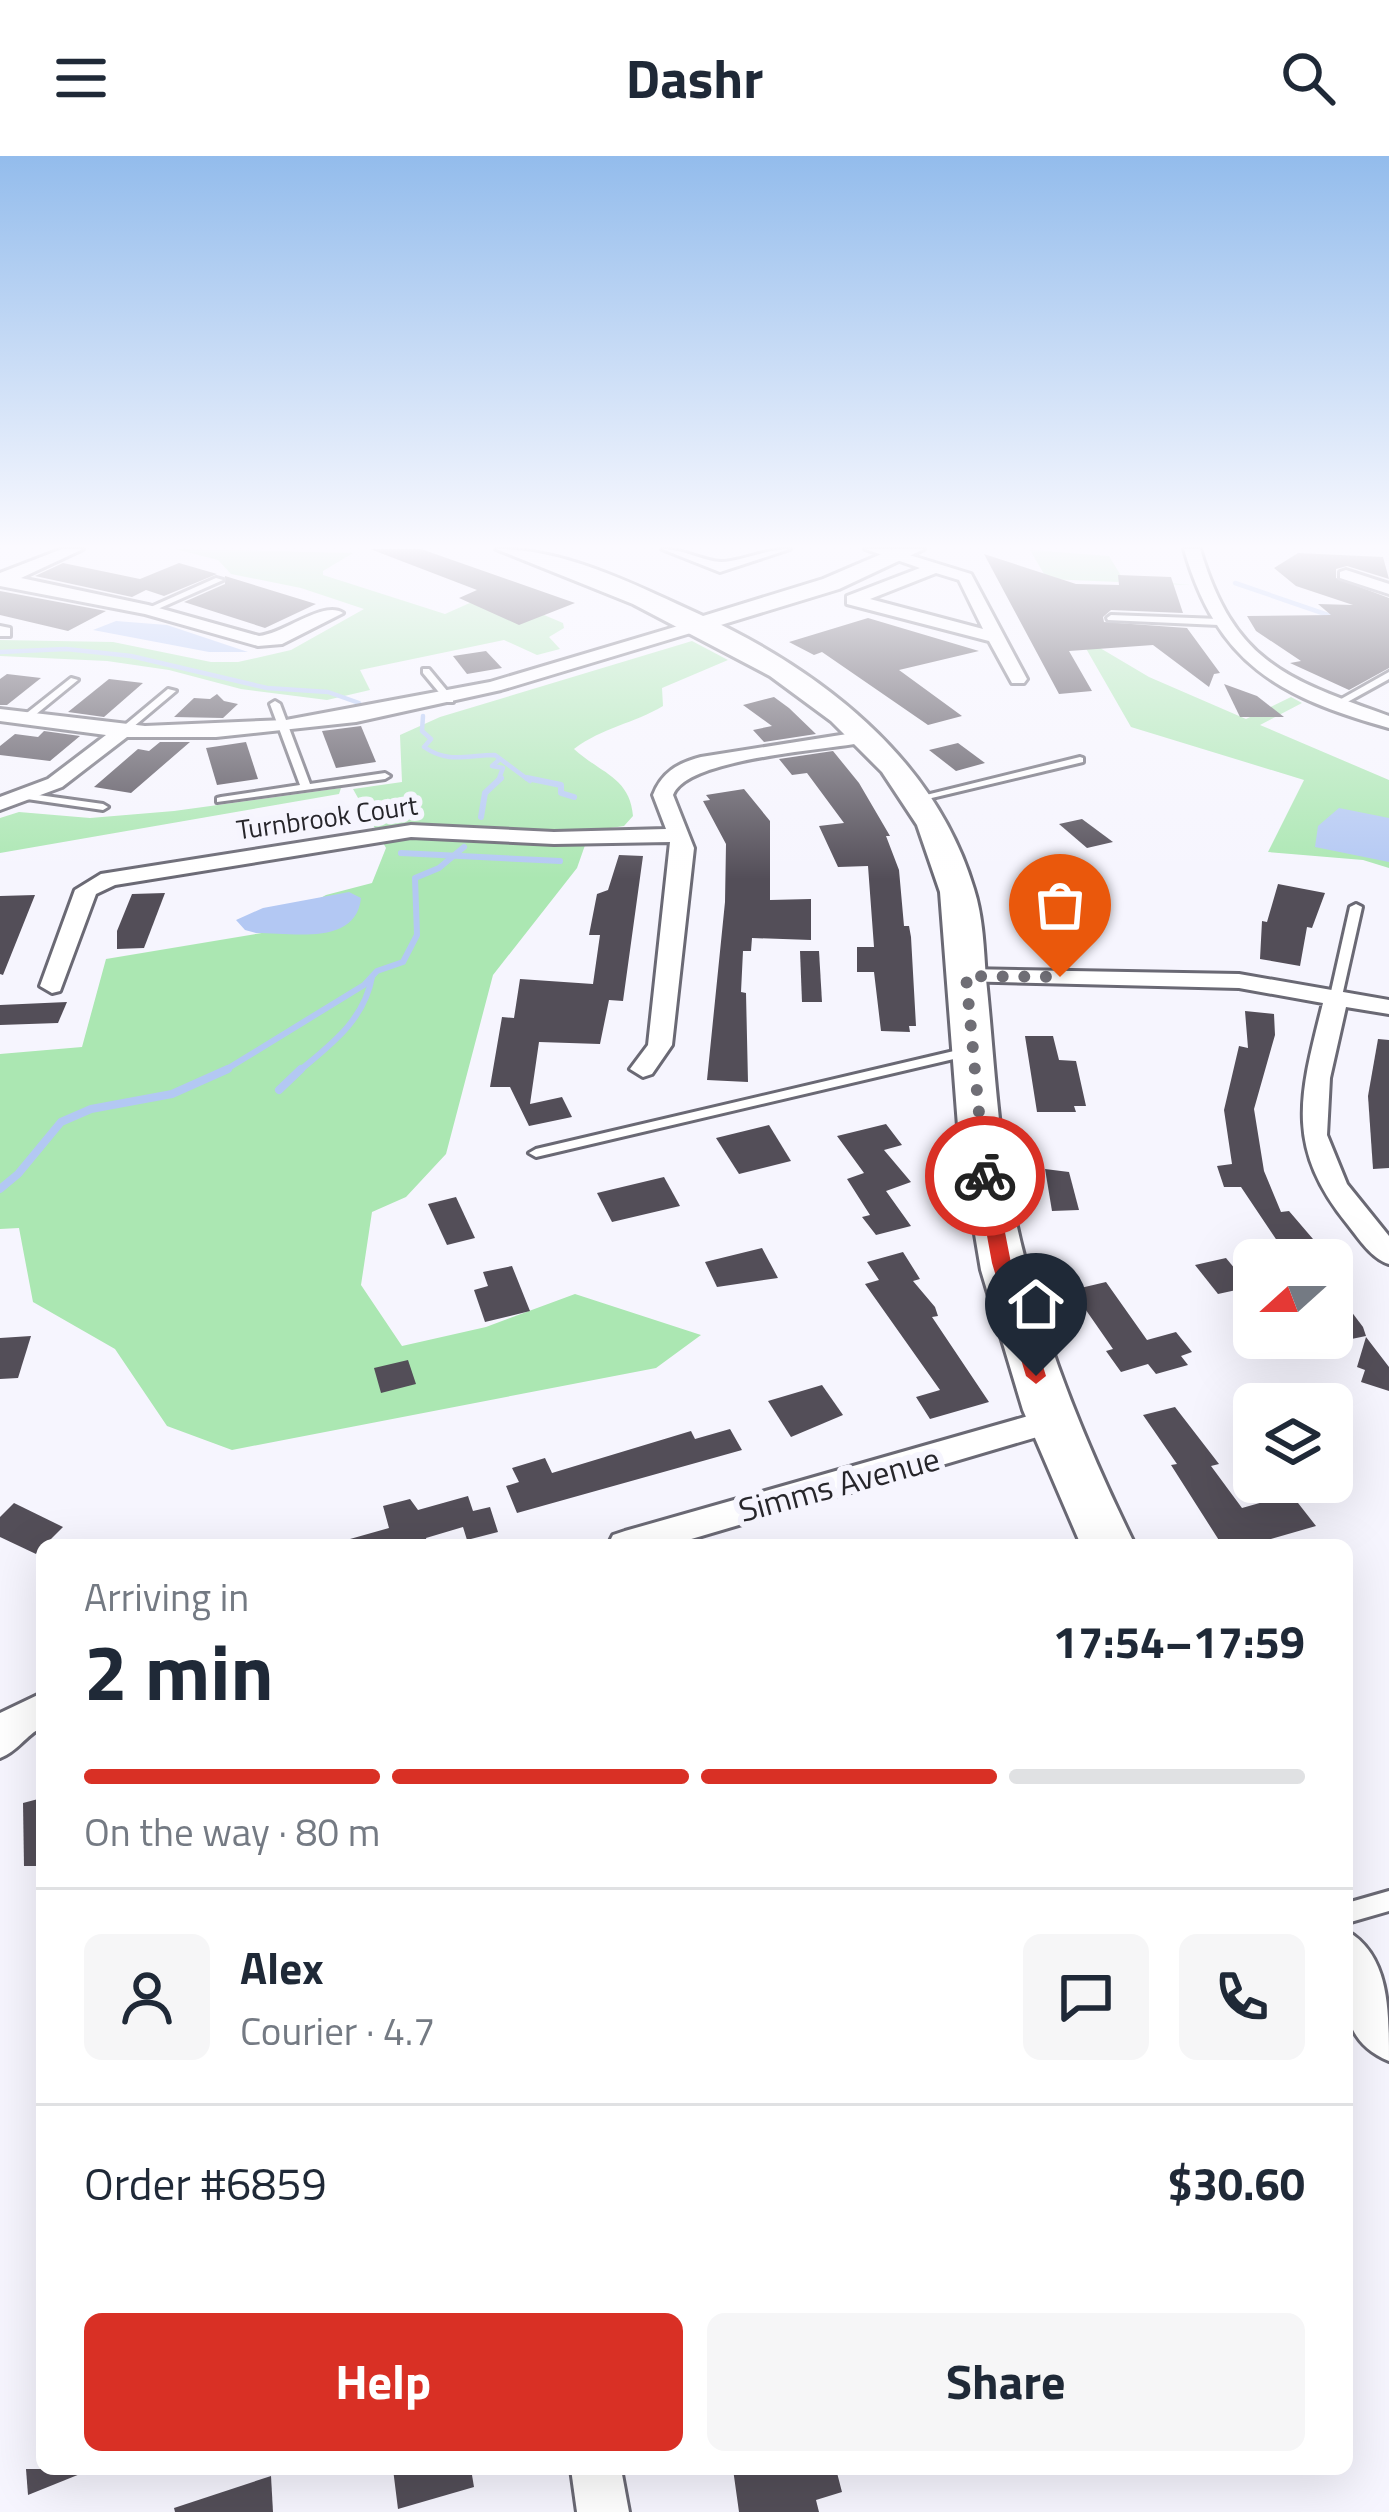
<!DOCTYPE html>
<meta charset="utf-8">
<style>
:root{--surface:#fff;--page:#f6f6f7;--text:#1f2937;--muted:#747a83;--line:#e0e1e3;--accent:#d93025}
body{margin:0;font-family:"Titillium Web",sans-serif;background:var(--page);color:var(--text);height:100vh;display:flex;flex-direction:column;font-size:45px;white-space:nowrap}
*{box-sizing:border-box;margin:0}
p{font-size:39px;color:var(--muted)}
.icon{flex:none;width:66px;height:66px;fill:none;stroke:currentColor;stroke-width:2;stroke-linecap:round;stroke-linejoin:round}
.map{position:relative;flex:1;overflow:hidden}
.sheet{position:absolute;left:36px;top:1383px;width:1317px;height:936px;display:flex;flex-direction:column;background:var(--surface);border-radius:18px;box-shadow:0 12px 48px #0002}
.sheet>*{flex:none}
.needle{width:78px;rotate:249deg}
.fabs{position:absolute;left:1233px;top:1083px;display:grid;gap:24px}
.fabs a{display:grid;place-items:center;width:120px;height:120px;border-radius:18px;background:var(--surface);box-shadow:0 12px 48px #0002;font-size:60px}
.pin{position:absolute;display:grid;place-items:center;width:102px;height:102px;color:#fff;margin:-123px -51px;border-radius:50% 50% 50% 0;rotate:-45deg;box-shadow:0 0 12px #0007}
.pin .icon{rotate:45deg}
.courier{position:absolute;display:grid;place-items:center;width:120px;height:120px;margin:-60px;border:9px solid #d93025;border-radius:50%;background:#fff;color:#222;box-shadow:0 3px 15px #0007}
.overview em{font-style:normal;font-weight:700}
.overview div{display:flex;flex-direction:column-reverse}
.overview{display:flex;align-items:center;justify-content:space-between;height:204px;padding:0 48px}
h1{font-size:78px;font-weight:700;line-height:90px}
.bar{display:grid;grid-template-columns:repeat(4,1fr);gap:18px 12px;align-content:center;height:144px;padding:0 48px}
.bar i{height:15px;border-radius:9px;background:var(--line)}
.bar .current{background:var(--accent)}
.bar p{grid-column:span 4}
.line{display:flex;align-items:center;gap:30px;padding:0 48px;border-top:3px solid var(--line)}
.line div{flex:1}
.round{display:grid;place-items:center;flex:none;width:126px;height:126px;border-radius:18px;background:var(--page)}
.action{display:flex;gap:24px;margin-top:auto;padding:24px 48px}
.action a{flex:1;height:138px;border-radius:18px;background:var(--accent);color:#fff;font-size:48px;font-weight:700;line-height:138px;text-align:center}
.action a+a{background:var(--page);color:var(--text)}
header{display:flex;justify-content:space-between;align-items:center;height:156px;padding:0 48px;background:var(--surface);font-size:54px;font-weight:700}
.map>svg:first-child{display:block}
.green{fill:#abe7b2}
.water{fill:#b3c8f3}
.lines{fill:none;stroke-linecap:round;stroke-linejoin:round}
.stream-far2{stroke:#b3c8f3;stroke-width:4.5}
.stream-far1{stroke:#b3c8f3;stroke-width:6}
.stream{stroke:#b3c8f3;stroke-width:8}
.building{fill:#534e58}
.lane-casing{stroke:#6a6974;stroke-width:6}
.street-casing{stroke:#6a6974;stroke-width:6}
.secondary-casing{stroke:#6a6974;stroke-width:6}
.primary-casing{stroke:#6a6974;stroke-width:6}
.lane{fill:#fff;fill-rule:evenodd}
.street{fill:#fff;fill-rule:evenodd}
.secondary{fill:#fff;fill-rule:evenodd}
.primary{fill:#fff;fill-rule:evenodd}
.route{fill:#d93025}
.done{stroke:#6f6e75;stroke-width:12;stroke-dasharray:0 21.6}
.labels{text-anchor:middle;stroke-width:12;stroke-linejoin:round;paint-order:stroke}
.far-street-label{font-size:27px;fill:#27262b;stroke:#f6f5fe}
.street-label{font-size:33px;fill:#27262b;stroke:#f6f5fe}
</style>
<header><svg class="icon" aria-label="menu" viewBox="0 0 24 24"><path d="M4 6h16M4 12h16M4 18h16"/></svg>Dashr<svg class="icon" aria-label="search" viewBox="0 0 24 24"><circle cx="10" cy="10" r="6"/><path d="M15 15l6 6"/></svg></header>
<div class="map">
<svg width="1389" height="2356" viewBox="0 0 1389 2356">
<rect width="100%" height="100%" fill="#f6f5fe"/>
<!-- green -->
<g class="green">
<path d="M175 393 353 397 323 415V419L445 458 472 446 525 451 563 467 564 472 549 481 560 493 537 499 504 484 360 514 370 534 327 544 241 533 169 514 107 505 0 500V484L113 486 211 506H238L291 494 364 453 301 432 231 418 218 404Z"/>
<path d="M1030 394 1109 400 1123 423 1191 429 1047 423Z"/>
<path d="M692 485 728 504 662 532 663 550C633 568 603 571 574 593 600 617 630 621 633 660L624 670 590 675 577 712 493 819 446 998 406 1041 372 1056 361 1129 402 1190 486 1171 575 1138 701 1179 656 1212 232 1294 167 1270 115 1193 33 1146 19 1072 0 1073V898L82 891 106 803 298 771 300 753 326 739 372 727 386 692 353 633 402 626 400 579 440 561Z"/>
<path d="M1084 489H1095L1149 521 1246 563 1291 541 1302 547 1260 569 1389 624V712L1363 704 1268 696 1304 624 1131 571Z"/>
<path d="M341 632 339 638 0 697V662L19 656 90 662 174 655Z"/>
</g>
<!-- water -->
<g class="water">
<path d="M116 465 167 469 248 496H209L93 474Z"/>
<path d="M1339 652 1389 662V706L1315 691 1318 670Z"/>
<path d="M349 736 361 742C356 790 293 777 256 777L245 774 236 764 263 752Z"/>
</g>
<g class="lines">
<!-- stream-far2 -->
<g class="stream-far2">
<path d="M1235 427 1334 461"/>
<path d="M0 496 66 493 131 500 267 532 328 536 359 547"/>
<path d="M423 560 422 575 431 583 424 591C449 608 467 599 495 599L530 625"/>
<path d="M498 625 503 612 492 610 500 603"/>
</g>
<!-- stream-far1 -->
<g class="stream-far1">
<path d="M527 622 561 629V637L574 641"/>
<path d="M481 661 485 637 501 622"/>
<path d="M401 697 560 705"/>
<path d="M222 916 364 829 377 815 403 806 417 779 415 722 439 712 464 691"/>
<path d="M298 916C330 889 364 865 372 821"/>
</g>
<!-- stream -->
<g class="stream">
<path d="M279 934 301 913"/>
<path d="M0 1033 18 1018 61 966 91 953 172 938 228 913"/>
</g>
</g>
<!-- building -->
<g class="building">
<path d="M370 393H421L575 447 519 469 459 442 477 434Z"/>
<path d="M1298 397 1383 401 1389 423 1347 410 1336 413V422L1389 442V512L1349 534 1290 507 1301 505 1256 475 1247 460 1331 459 1318 448 1353 449 1296 430 1274 412Z"/>
<path d="M984 398 1076 428 1119 429 1118 419 1171 421 1183 457 1111 454 1103 461 1104 466 1187 472 1220 517 1214 518 1209 531 1153 489 1069 495 1092 535 1059 538Z"/>
<path d="M63 407 140 423 179 407 217 418 164 440 146 434 132 441 35 420Z"/>
<path d="M225 420 316 448 265 472 184 446 225 428Z"/>
<path d="M0 435 106 455 68 475 0 459Z"/>
<path d="M868 462 979 495 899 514 962 560 928 569 822 496 814 499 789 486Z"/>
<path d="M486 495 502 512 467 518 453 500Z"/>
<path d="M7 518 41 522 7 549H0V523Z"/>
<path d="M109 523 143 527 104 561 68 556Z"/>
<path d="M1224 528 1257 540 1284 561H1240Z"/>
<path d="M217 538 224 545 238 548 223 562 174 561 194 542 210 543Z"/>
<path d="M774 541 789 552 816 578 764 586 753 574 772 570 743 549Z"/>
<path d="M361 570 376 606 336 612 322 575Z"/>
<path d="M44 575 80 580 50 605 0 599V590L15 578 38 581Z"/>
<path d="M160 586H190L131 637 94 631 138 593 149 595Z"/>
<path d="M246 586 258 623 217 629 206 592Z"/>
<path d="M958 587 985 607 956 615 929 594Z"/>
<path d="M833 595 859 627 890 680H886L899 714 904 770H909L911 781 916 870H909L910 876 881 875 874 816H857V791H874L868 710 838 711 819 670 844 667 807 617 792 619 779 603Z"/>
<path d="M744 633 770 665V744L811 743V784L752 782 751 795H743L741 836 746 837 748 926 707 924 725 746 726 688 703 645 710 644 706 639Z"/>
<path d="M1082 663 1113 686 1087 692 1059 668Z"/>
<path d="M619 699 643 700 623 845 609 844 600 888 539 886 530 948 562 941 572 961 529 970 510 931H490L502 861 514 862 520 823 593 828 600 779H589L597 738 608 734Z"/>
<path d="M1278 728 1325 737 1312 772 1307 771 1300 810 1260 803 1262 765 1267 766Z"/>
<path d="M165 737 144 792 117 793V775L132 738Z"/>
<path d="M35 739 3 819 0 818V740Z"/>
<path d="M800 795H819L822 846H802Z"/>
<path d="M67 846 58 867 0 869V849Z"/>
<path d="M1245 855 1274 858 1275 879 1254 953 1264 1015 1281 1056 1289 1055 1331 1104H1290L1241 1031H1224L1217 1010 1232 1008 1224 954 1239 890 1248 892Z"/>
<path d="M1025 880H1053L1059 904 1076 905 1086 950H1074L1076 956H1037Z"/>
<path d="M1378 883 1389 884V1012L1373 1013 1368 940Z"/>
<path d="M886 968 902 989 884 994 911 1026 886 1035 911 1070 876 1079 862 1061 870 1059 847 1023 864 1017 837 980Z"/>
<path d="M769 969 791 1005 739 1018 716 982Z"/>
<path d="M1045 1013 1069 1016 1079 1054 1052 1055Z"/>
<path d="M664 1021 680 1050 612 1066 597 1037Z"/>
<path d="M456 1041 475 1082 447 1089 428 1048Z"/>
<path d="M762 1092 778 1122 717 1131 705 1106Z"/>
<path d="M903 1096 920 1123 913 1125 935 1151 938 1160 932 1161 989 1246 930 1263 916 1241 940 1234 865 1128 879 1124 867 1106Z"/>
<path d="M1226 1102 1250 1131 1218 1138 1195 1109Z"/>
<path d="M512 1110 530 1155 485 1166 474 1134 488 1130 483 1116Z"/>
<path d="M1106 1126 1147 1184 1176 1176 1192 1196 1181 1200 1188 1209 1156 1218 1148 1208 1121 1216 1106 1195 1113 1193 1072 1134Z"/>
<path d="M1332 1130 1363 1171 1366 1180 1332 1187Z"/>
<path d="M31 1180 18 1222 0 1223V1182Z"/>
<path d="M1366 1181 1389 1211V1235L1361 1226 1365 1214 1357 1211Z"/>
<path d="M408 1204 416 1228 381 1237 374 1212Z"/>
<path d="M822 1229 843 1259 791 1281 768 1245Z"/>
<path d="M1175 1251 1219 1308 1211 1310 1242 1352 1291 1338 1316 1370 1250 1389H1222L1171 1309 1177 1308 1143 1259Z"/>
<path d="M730 1273 742 1294 517 1357 506 1330 519 1326 512 1312 545 1302 552 1317 691 1275 695 1283Z"/>
<path d="M468 1340 473 1355 490 1351 498 1376 467 1384 463 1371 426 1382 428 1389H351L350 1383 389 1372 383 1350 410 1343 418 1354Z"/>
<path d="M14 1347 63 1371 36 1398 0 1381V1361Z"/>
<path d="M42 1642V1710H24L23 1647Z"/>
<path d="M26 2313H90V2314L28 2339Z"/>
<path d="M393 2313H471L474 2331 398 2353Z"/>
<path d="M733 2313H836L842 2336 816 2344 819 2356H739Z"/>
<path d="M271 2320 273 2356H175L174 2352Z"/>
</g>
<g class="lines">
<!-- lane casing -->
<g class="lane-casing">
<g id="lane">
<path d="M216 422 223 424 151 456 144 454Z"/>
<path d="M1111 459 1219 463 1223 466 1219 469 1108 464 1107 462Z"/>
<path d="M423 513H429L453 542V546H447L423 517Z"/>
<path d="M1389 516V523L1342 549 1334 547Z"/>
<path d="M71 522 78 524 29 564H23V560Z"/>
<path d="M168 533 176 535 126 577H120V573Z"/>
<path d="M275 545 280 548 310 628 385 617 390 620 385 623 217 646V642L221 641 300 629 270 548Z"/>
<path d="M1080 601 1083 602V606L919 645 914 642Z"/>
<path d="M24 637 103 648 108 651 103 654 20 642V638Z"/>
<path d="M1356 748 1362 751 1342 840 1336 844 1330 840 1350 751Z"/>
<path d="M971 891 977 895 975 898 536 1001 529 997 536 993Z"/>
<path d="M1389 1735V1755L1347 1767V1747Z"/>
</g>
</g>
<!-- street casing -->
<g class="street-casing">
<g id="street">
<path d="M62 393H83L21 422 148 449 259 480C284 478 323 444 343 457L282 488 258 490 145 458 0 430V417Z"/>
<path d="M662 393C684 393 702 405 721 406 740 406 766 393 790 393L720 416Z"/>
<path d="M865 393H890L971 418 1027 523 1024 527H1012L989 485 847 448V440L920 412ZM936 417 959 424 983 473 870 443Z"/>
<path d="M1184 393H1200C1234 506 1285 523 1389 560V572C1279 541 1217 508 1184 393Z"/>
<path d="M1346 414 1389 428V438L1340 422V416Z"/>
<path d="M698 464 706 469 704 473 501 534 356 566 216 581H127L62 631 0 654V641L48 623 106 579 0 565V553L145 570 286 564 490 526Z"/>
<path d="M0 470 10 472V480H0Z"/>
<path d="M866 575 873 577V585C831 594 687 601 673 639L694 692 672 889 652 918 643 921 630 913 648 889 670 686 554 688 411 681 115 729 96 738 60 835 52 837 40 830 75 734 101 718 411 669 554 676 666 673 653 639C662 616 678 607 701 601Z"/>
<path d="M966 813 1239 818 1389 844V858L1346 851 1330 922 1327 979 1347 1028 1389 1080V1108C1372 1103 1359 1083 1348 1069 1284 990 1300 939 1323 847L1239 832 958 825 954 820Z"/>
<path d="M1053 1253 1064 1257 1069 1265 1064 1273 671 1389H608L613 1379 625 1375Z"/>
<path d="M42 1537V1571C25 1580 18 1595 0 1602V1557Z"/>
<path d="M571 2313H621L629 2356H577Z"/>
</g>
</g>
<!-- secondary casing -->
<g class="secondary-casing">
<path id="secondary" d="M893 393H924L839 433 698 476 686 469 690 464 823 423Z"/>
</g>
<!-- primary casing -->
<g class="primary-casing">
<g id="primary">
<path d="M496 393C567 393 637 430 701 459 821 515 935 602 974 733 983 761 984 794 986 823 993 889 996 956 1007 1022 1030 1151 1077 1271 1135 1389H1081L1023 1254 981 1114 959 983 940 736 917 669 882 616 831 565 770 520 633 448Z"/>
<path d="M1347 1775C1389 1799 1389 1852 1389 1905 1331 1881 1347 1828 1347 1775Z"/>
</g>
</g>
<!-- lane -->
<use href="#lane" class="lane"/>
<!-- street -->
<use href="#street" class="street"/>
<!-- secondary -->
<use href="#secondary" class="secondary"/>
<!-- primary -->
<use href="#primary" class="primary"/>
</g>
<!-- sky -->
<linearGradient id="sky" x2="0" y2="1"><stop stop-color="#93bcec"/><stop offset="0.54" stop-color="#fbfaff"/><stop offset="1" stop-color="#fbfaff" stop-opacity="0"/></linearGradient>
<rect width="1389" height="723" fill="url(#sky)"/>
<!-- route -->
<path class="route" d="M985 1015 994 1020 1011 1107 1046 1220 1036 1228 1026 1220 992 1107 976 1020Z"/>
<g class="lines">
<!-- done -->
<path class="done" d="M985 1020 966 820 1060 821"/>
</g>
<g class="labels">
<!-- far-street labels -->
<g class="far-street-label">
<text transform="translate(327 662) rotate(-8)" y="9">Turnbrook Court</text>
</g>
<!-- street labels -->
<g class="street-label">
<text transform="translate(839 1328) rotate(-15)" y="12">Simms Avenue</text>
</g>
</g>
</svg>
<div class="fabs">
<a><svg class="needle" viewBox="-14 -14 28 28"><path d="M0-13l5 13h-10z" fill="#e53935"/><path d="M0 13l5-13h-10z" fill="#747a83"/></svg></a>
<a><svg class="icon" aria-label="layers" viewBox="0 0 24 24"><path d="M12 4l9 5-9 5-9-5zM3 14l9 5 9-5"/></svg></a>
</div>
<div class="pin" style="left:1060px;top:821px;background:#ea580c"><svg class="icon" aria-label="bag" viewBox="0 0 24 24"><path d="M5 8h14l-1 12H6zM9 8a3 3 0 0 1 6 0"/></svg></div>
<div class="pin" style="left:1036px;top:1220px;background:#1f2937"><svg class="icon" aria-label="home" viewBox="0 0 24 24"><path d="M3 11l9-7 9 7M6 9v11h12V9"/></svg></div>
<div class="courier" style="left:985px;top:1020px"><svg class="icon" aria-label="bike" viewBox="0 0 24 24"><circle cx="6" cy="16" r="4"/><circle cx="18" cy="16" r="4"/><path d="M6 16l4-8h5l3 8M10 8l3 8H6M13 5h3"/></svg></div>
<section class="sheet">
<div class="overview"><div><h1>2 min</h1><p>Arriving in</p></div><em>17:54–17:59</em></div>
<div class="bar"><i class="current"></i><i class="current"></i><i class="current"></i><i></i><p>On the way · 80 m</p></div>
<div class="line" style="height:216px"><a class="round"><svg class="icon" aria-label="person" viewBox="0 0 24 24"><circle cx="12" cy="8" r="4"/><path d="M4 21q1-7 8-7t8 7"/></svg></a><div><b>Alex</b><p>Courier · 4.7</p></div><a class="round"><svg class="icon" aria-label="chat" viewBox="0 0 24 24"><path d="M4 5h16v11H9l-5 4z"/></svg></a><a class="round"><svg class="icon" aria-label="phone" viewBox="0 0 24 24"><path d="M5 4h4l2 5-3 2q2 4 5 5l2-3 5 2v4C11 20 4 13 5 4z"/></svg></a></div>
<div class="line" style="height:156px"><div>Order #6859</div><b>$30.60</b></div>
<div class="action"><a>Help</a><a>Share</a></div>
</section>
</div>
